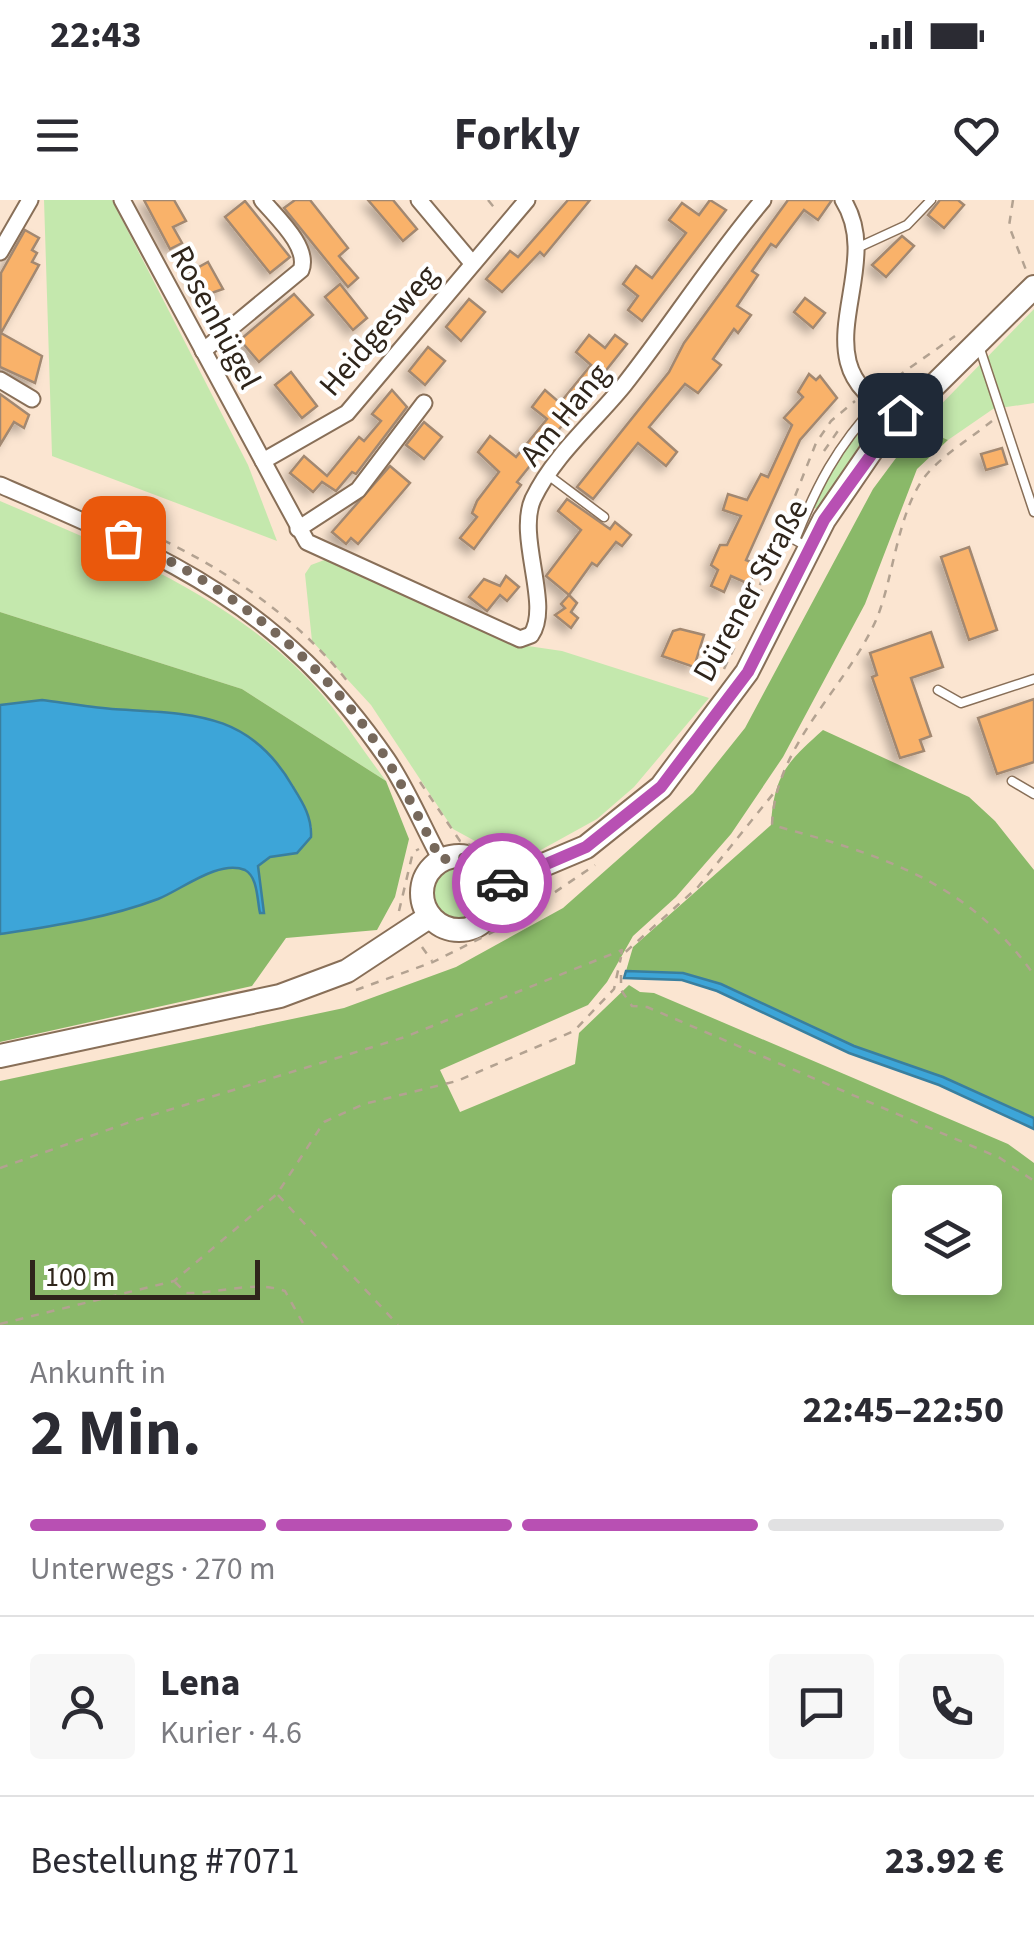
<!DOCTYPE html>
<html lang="de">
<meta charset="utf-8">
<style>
:root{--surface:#fff;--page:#f7f7f7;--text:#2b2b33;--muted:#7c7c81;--line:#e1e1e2;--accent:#b850b3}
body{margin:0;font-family:"Source Sans 3",sans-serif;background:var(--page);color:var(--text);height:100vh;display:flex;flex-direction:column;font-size:38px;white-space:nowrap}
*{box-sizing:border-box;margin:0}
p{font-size:32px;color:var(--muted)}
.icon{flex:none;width:55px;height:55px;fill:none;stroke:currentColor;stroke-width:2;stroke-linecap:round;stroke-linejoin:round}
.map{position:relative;height:1125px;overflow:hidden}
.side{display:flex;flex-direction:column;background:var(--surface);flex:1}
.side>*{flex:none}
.controls{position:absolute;left:892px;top:985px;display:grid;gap:20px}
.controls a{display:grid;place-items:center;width:110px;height:110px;border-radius:10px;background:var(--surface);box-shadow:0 5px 15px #0003;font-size:50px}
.scale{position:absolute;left:30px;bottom:25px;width:230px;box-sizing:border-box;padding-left:10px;border:5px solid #2f251b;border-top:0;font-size:28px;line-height:35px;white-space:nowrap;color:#2f251b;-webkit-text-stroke:8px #fff;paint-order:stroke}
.pin{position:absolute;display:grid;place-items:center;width:85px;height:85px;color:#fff;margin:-42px;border-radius:20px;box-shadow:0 5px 15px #0006}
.courier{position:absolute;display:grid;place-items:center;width:100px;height:100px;margin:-50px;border:8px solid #b850b3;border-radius:50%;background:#fff;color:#222;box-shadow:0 2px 12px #0007}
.headline em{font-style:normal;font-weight:700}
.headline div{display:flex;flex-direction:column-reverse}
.headline{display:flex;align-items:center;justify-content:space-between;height:170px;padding:0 30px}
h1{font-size:65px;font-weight:700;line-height:75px}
.bar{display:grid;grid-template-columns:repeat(4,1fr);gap:15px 10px;align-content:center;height:120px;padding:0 30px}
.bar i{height:12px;border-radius:8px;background:var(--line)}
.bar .on{background:var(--accent)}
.bar p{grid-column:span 4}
.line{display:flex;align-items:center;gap:25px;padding:0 30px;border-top:2px solid var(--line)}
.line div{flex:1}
.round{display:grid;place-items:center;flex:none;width:105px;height:105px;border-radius:10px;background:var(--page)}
.status{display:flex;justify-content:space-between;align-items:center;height:70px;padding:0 50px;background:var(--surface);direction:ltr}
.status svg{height:28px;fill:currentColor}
header{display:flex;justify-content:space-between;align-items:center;height:130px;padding:0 30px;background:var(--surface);font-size:45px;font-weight:700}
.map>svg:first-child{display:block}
.green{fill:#c4e8ad}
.forest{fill:#8ab969;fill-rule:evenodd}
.water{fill:#3da5d8;stroke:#397f9f;stroke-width:2.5}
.building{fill:#f9b26b;stroke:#a28871;stroke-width:2.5;filter:url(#shadow)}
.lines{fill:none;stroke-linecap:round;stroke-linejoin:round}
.lane-casing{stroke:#886f58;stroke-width:11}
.street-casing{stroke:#886f58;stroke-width:19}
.secondary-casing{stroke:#886f58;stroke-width:26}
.path{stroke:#b3a291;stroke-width:2.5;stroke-dasharray:8 8;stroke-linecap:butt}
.lane{stroke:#fff;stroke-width:8}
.street{stroke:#fff;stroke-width:15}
.secondary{stroke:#fff;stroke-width:22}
.done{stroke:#76685b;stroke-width:10;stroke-dasharray:0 18}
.route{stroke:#b850b3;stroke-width:12}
.labels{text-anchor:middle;stroke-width:8;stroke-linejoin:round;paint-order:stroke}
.street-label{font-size:32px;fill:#2f251b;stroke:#fff}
</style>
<div class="status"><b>22:43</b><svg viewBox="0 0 49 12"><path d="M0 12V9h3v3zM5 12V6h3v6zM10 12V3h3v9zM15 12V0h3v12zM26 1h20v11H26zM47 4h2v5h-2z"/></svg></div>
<header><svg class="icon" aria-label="menu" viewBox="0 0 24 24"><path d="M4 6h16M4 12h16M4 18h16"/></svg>Forkly<svg class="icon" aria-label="heart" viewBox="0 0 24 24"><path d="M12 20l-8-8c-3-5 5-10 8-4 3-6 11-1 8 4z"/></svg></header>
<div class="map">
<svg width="1034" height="1125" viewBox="0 0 1034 1125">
<defs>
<filter id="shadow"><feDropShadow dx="-5.5" dy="5.5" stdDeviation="5" flood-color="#0004"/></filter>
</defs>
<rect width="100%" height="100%" fill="#fbe5d1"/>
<!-- green -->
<g class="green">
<path d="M44 0H112L248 265 277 341 52 256Z"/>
<path d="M1034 109V203L993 209 948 240 919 227Z"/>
<path d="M880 215 883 218 859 246 819 309 814 308C827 273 847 234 880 215Z"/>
<path d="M0 301C107 347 223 392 306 477 336 507 360 547 386 581L242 489 0 412Z"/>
<path d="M327 359 521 445 562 451 709 498 634 587 597 619 539 651 497 653 453 629 371 505 312 441 305 374 311 365Z"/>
<circle cx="457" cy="695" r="26"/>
</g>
<!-- forest -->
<g class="forest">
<path d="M919 227 948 240 917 269 865 404 783 557 731 634 676 697 633 736 607 782 588 805 440 870 460 912 575 864 579 833 629 785 640 792 654 793 1008 944 1034 963V1125H0V881L344 808 456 767 563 708 693 593 745 528 873 289ZM910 1002H985V1078H910Z"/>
<path d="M0 412 242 489 386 581 409 639 395 697 377 730 286 738 252 786 0 842V734C53 726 109 718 159 699 181 690 221 658 246 671 257 677 260 701 263 713L258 666 270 657 297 653 311 637 312 627 110 509 42 500 0 505Z"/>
<path d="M823 530 969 597 995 621 1034 670V918L944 877 854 846 721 784 683 773 626 771 633 747 771 625C774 575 787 562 823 530Z"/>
</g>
<!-- water -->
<g class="water">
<path d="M42 500C65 503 88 507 112 509 190 514 249 510 293 587 303 603 312 617 311 637L297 653 270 657 258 666 264 713H260C257 700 258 677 245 670 219 659 181 690 158 699 108 718 53 726 0 734V505Z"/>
<path d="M626 771 683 773 721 784 854 846 943 877 1034 918V929L939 885 849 853 717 791 682 780 624 778Z"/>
</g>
<!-- building -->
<g class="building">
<path d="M144 0H174L186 21 173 27 182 43 170 49Z"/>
<path d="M295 0H310L348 48 339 56 358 78 348 87 284 8Z"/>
<path d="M368 0H393L417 29 403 41Z"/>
<path d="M568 0H590L544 56 540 52 502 92 486 79 510 51 518 57Z"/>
<path d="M710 0 726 10 642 121 628 110 638 96 623 84 636 66 652 78 673 50 686 33 669 20 682 3 699 15Z"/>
<path d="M788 0H832L818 20 804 10 776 47 771 44 752 71 758 75 737 106 751 115 738 133 734 129 713 159 721 165 698 193 685 184 649 227 677 252 666 266 638 243 593 299 577 287 669 172 684 143Z"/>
<path d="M940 0H958L964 5 944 28 928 15Z"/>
<path d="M245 1 290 57 270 73 225 17Z"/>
<path d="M25 30 39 38 32 50 37 53 32 62 39 65 1 133 42 156 35 183 0 167 1 73Z"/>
<path d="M902 36 914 46 886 77 872 65Z"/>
<path d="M208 62 223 89 203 96 190 72Z"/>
<path d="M340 84 367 118 353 130 325 97Z"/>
<path d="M294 94 313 115 259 162 240 140Z"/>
<path d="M805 98 825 113 813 128 794 112Z"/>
<path d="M469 99 485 112 461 141 446 127Z"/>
<path d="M589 135 605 148 615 135 627 144 517 282 521 285 474 349 460 338 477 317 472 313 477 301 499 272 478 252 490 236 516 257 547 219 532 207 538 199 545 190 560 203 591 165 576 152Z"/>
<path d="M428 147 445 161 425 185 409 171Z"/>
<path d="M291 172 317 206 302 218 275 185Z"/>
<path d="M809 174 816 180 820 176 837 198 800 240 746 360 758 365 749 384 731 376 724 392 711 386 718 370 711 365 720 345H727L741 316 723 310 728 294 747 300 761 274 768 277 792 225 784 218 803 197 798 192Z"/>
<path d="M392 190 407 207 356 274 352 272 336 291 322 282 313 292 290 273 304 256 327 276 359 237 364 241 381 221 372 214Z"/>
<path d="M0 194 29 215 24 228 14 222 0 245Z"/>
<path d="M424 222 442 237 424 259 406 245Z"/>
<path d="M1002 248 1007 264 986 270 981 254Z"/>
<path d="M390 266 410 283 358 344 351 338 346 344 332 332Z"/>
<path d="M567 299 610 329 615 322 631 335 622 346 616 342 597 366 592 363 569 395 546 376 581 330 558 311Z"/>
<path d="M969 347 997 430 969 440 941 357Z"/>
<path d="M506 376 519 387 507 401 500 395 487 411 469 397 484 379 500 386Z"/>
<path d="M569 395 577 403 571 412 578 418 571 428 555 415 565 408 561 404Z"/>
<path d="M680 429 704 435 694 467 662 456 673 431Z"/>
<path d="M931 432 943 467 911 478 931 536 920 540 924 551 900 558 872 477 877 475 870 453Z"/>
<path d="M1034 499V562L997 574 978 518Z"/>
</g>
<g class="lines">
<!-- lane casing -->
<g class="lane-casing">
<g id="lane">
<path d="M857 48 907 25 931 0"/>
<path d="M979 146 1034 312"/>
<path d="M548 275 604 317"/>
<path d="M806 346 795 340C816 287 837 246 877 204"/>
<path d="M938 490 961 503 1034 479"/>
<path d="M1012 581 1034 594"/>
</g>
</g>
<!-- street casing -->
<g class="street-casing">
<g id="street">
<path d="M122 0 263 261"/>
<path d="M419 0 472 63"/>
<path d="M527 0 347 213 263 261 307 342 520 439 531 435C552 406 516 337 533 299 554 255 594 222 624 185 672 124 713 59 763 0"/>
<path d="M843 0C889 72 790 166 900 215"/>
<path d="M0 52 30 0"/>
<path d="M203 151 301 70C310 47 276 17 262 0"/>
<path d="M0 180 32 199"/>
<path d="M0 285C167 357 279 403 387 559 408 590 423 627 441 660"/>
<path d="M298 329 358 290 424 203"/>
</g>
</g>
<!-- secondary casing -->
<g class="secondary-casing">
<g id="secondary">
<circle cx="459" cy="693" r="37"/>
<path d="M496 685 586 647 661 587 747 472 824 320 878 241 1034 87"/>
<path d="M0 856 280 796 347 771 429 717"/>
</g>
</g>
<!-- path -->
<g class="path">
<path d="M488 0 497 11"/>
<path d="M1013 0 1009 26 1026 70"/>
<path d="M884 186 955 136"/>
<path d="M992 221C971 238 944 254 927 274 898 308 894 376 877 418 846 489 775 544 772 625 878 654 967 680 1034 775"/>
<path d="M824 251 842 225"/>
<path d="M134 327C216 362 297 415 351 486"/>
<path d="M754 400 816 243 831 221 855 201"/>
<path d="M724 469 783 346"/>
<path d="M420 582 460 641 507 659"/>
<path d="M399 711 413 652 419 649"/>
<path d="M502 728 595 665"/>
<path d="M422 747 432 761"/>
<path d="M621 775V790L632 806 647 807 1000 958 1034 981"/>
<path d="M356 790 433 762 501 728 517 699"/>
<path d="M0 968 133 921 405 837 622 750 621 756 698 687 773 594"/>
<path d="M278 995 398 1125"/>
<path d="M175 1082 186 1093C218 1094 254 1080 285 1091L304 1125"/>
<path d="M0 1124 174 1081 277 994 324 922 364 904 457 881 574 831 614 789 621 757"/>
</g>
<!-- lane -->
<use href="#lane" class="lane"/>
<!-- street -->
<use href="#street" class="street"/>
<!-- secondary -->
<use href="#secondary" class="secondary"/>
</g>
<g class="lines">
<!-- done -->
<path class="done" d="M123 338C229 385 330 464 390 565 408 595 424 628 441 660 468 653 484 660 496 685L502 683"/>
<!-- route -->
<path class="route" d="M502 683 586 647 661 587 748 472 824 320 900 215"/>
</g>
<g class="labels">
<!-- street labels -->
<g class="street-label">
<text transform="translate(216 117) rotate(62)" y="11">Rosenhügel</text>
<text transform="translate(378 130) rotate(-49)" y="11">Heidgesweg</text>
<text transform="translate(564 214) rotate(-51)" y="11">Am Hang</text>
<text transform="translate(750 390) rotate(-61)" y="11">Dürener Straße</text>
</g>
</g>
</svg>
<div class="controls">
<a><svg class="icon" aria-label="layers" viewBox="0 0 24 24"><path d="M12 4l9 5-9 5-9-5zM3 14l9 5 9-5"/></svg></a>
</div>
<div class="scale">100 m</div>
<div class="pin" style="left:123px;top:338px;background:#ea580c"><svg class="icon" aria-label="bag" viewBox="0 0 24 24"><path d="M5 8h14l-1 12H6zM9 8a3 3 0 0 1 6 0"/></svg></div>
<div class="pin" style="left:900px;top:215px;background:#1f2937"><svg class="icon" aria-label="home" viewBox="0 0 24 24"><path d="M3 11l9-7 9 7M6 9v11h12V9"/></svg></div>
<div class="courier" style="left:502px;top:683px"><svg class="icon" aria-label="car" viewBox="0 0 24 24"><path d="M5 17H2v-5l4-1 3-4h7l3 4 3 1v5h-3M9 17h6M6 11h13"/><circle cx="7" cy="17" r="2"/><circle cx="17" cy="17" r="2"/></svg></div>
</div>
<section class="side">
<div class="headline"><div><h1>2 Min.</h1><p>Ankunft in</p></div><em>22:45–22:50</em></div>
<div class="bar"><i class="on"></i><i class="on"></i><i class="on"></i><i></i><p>Unterwegs · 270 m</p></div>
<div class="line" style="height:180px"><a class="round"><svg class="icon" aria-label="person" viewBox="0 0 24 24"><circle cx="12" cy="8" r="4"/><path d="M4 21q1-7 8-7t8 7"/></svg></a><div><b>Lena</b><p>Kurier · 4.6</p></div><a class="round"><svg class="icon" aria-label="chat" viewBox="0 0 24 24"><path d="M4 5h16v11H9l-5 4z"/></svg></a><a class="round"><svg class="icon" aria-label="phone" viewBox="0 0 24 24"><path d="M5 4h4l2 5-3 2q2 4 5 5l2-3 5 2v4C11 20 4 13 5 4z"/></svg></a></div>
<div class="line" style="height:130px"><div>Bestellung #7071</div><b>23.92 €</b></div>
</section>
